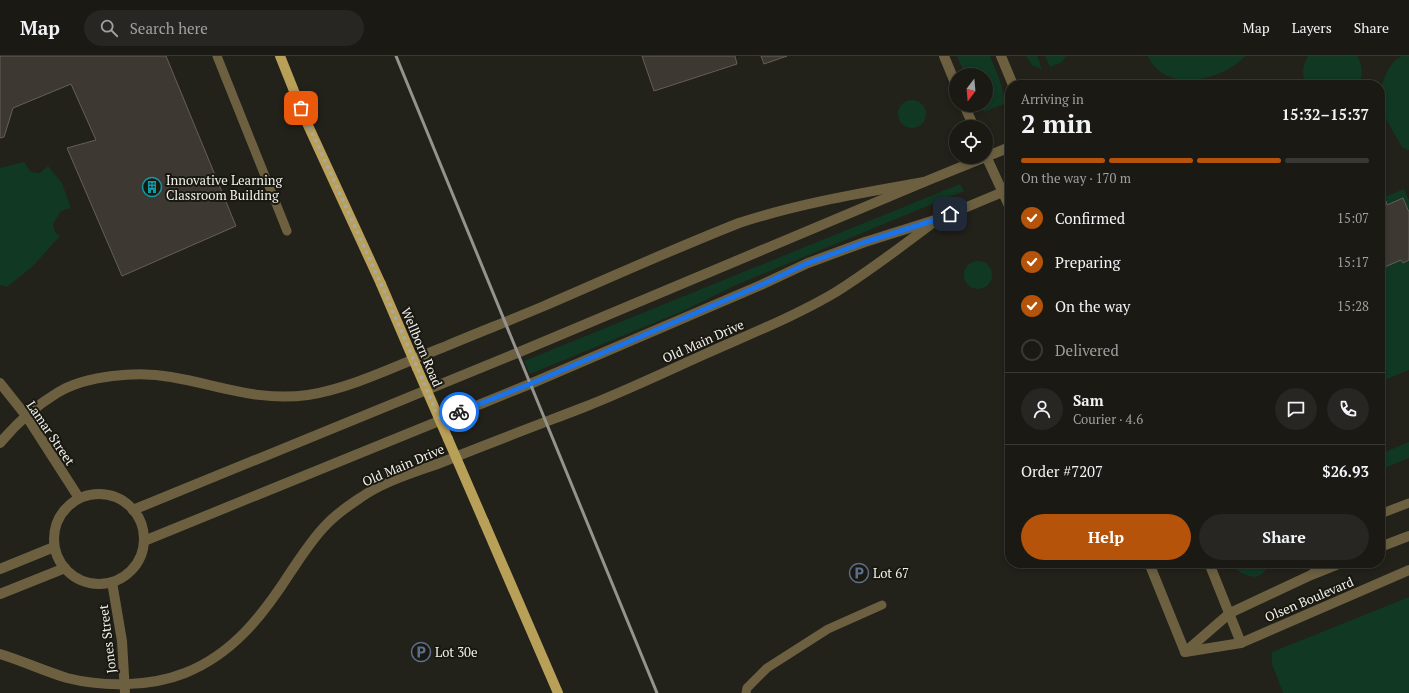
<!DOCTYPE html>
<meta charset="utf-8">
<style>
:root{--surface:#1a1914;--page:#272622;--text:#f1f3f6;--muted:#9fa0a0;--line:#383834;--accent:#b45309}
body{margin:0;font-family:"PT Serif",serif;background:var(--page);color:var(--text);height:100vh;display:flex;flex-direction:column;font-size:15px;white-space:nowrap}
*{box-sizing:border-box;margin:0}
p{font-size:13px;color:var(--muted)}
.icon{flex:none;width:22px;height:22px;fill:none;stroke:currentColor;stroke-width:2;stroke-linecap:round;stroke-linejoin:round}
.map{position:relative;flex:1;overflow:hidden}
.details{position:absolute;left:1005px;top:24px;width:380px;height:488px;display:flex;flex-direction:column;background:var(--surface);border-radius:16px;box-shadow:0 2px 6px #0003,0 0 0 1px var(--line)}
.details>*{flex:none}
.needle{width:26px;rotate:196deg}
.buttons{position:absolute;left:949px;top:12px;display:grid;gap:8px}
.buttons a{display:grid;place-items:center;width:44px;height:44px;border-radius:50%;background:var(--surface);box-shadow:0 2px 6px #0003,0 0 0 1px var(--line);font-size:20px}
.pin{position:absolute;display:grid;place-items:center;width:34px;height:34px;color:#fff;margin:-17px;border-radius:8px;box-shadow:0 2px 6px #0006}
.courier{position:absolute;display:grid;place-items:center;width:40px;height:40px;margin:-20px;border:3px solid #1a73e8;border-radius:50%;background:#fff;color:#222;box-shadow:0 1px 5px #0007}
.summary em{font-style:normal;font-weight:700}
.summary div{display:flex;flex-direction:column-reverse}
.summary{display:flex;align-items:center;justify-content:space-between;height:68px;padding:0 16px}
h1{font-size:26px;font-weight:700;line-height:30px}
.bar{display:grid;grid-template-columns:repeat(4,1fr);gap:6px 4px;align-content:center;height:48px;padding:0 16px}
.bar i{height:5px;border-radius:3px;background:var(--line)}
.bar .selected{background:var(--accent)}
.bar p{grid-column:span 4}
.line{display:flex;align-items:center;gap:10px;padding:0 16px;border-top:1px solid var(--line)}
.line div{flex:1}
.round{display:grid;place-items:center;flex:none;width:42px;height:42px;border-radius:21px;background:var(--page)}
ol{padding:0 16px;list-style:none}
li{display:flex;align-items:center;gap:12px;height:44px}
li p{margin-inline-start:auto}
li .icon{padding:4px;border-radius:50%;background:var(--accent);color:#fff;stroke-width:4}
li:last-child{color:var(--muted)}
li i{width:22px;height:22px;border:2px solid var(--line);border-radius:50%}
.primary-button{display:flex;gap:8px;margin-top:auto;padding:8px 16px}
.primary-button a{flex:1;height:46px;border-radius:24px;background:var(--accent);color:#fff;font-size:16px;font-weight:700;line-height:46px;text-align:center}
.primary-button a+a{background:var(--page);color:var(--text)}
header{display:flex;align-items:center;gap:24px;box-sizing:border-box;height:56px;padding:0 20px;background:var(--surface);border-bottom:1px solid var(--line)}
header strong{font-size:19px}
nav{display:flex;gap:22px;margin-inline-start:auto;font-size:14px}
.search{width:280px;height:36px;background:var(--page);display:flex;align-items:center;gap:10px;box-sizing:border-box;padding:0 14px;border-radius:22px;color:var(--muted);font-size:15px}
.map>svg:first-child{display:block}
.green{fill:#103823}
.building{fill:#3e3833;stroke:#655f59}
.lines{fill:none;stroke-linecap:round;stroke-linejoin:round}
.service{stroke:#6c6040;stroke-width:9}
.minor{stroke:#6c6040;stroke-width:10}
.primary{stroke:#b9a059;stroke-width:10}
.rail{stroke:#94938d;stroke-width:3}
.primary-bridge{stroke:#b9a059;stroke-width:10}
.done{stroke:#a9a8a2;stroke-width:4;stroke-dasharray:0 7.2}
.route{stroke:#1a73e8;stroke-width:5}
.labels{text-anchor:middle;stroke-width:4;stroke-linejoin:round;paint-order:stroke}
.poi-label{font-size:13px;fill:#f2f1ec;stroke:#191811;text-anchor:start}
.street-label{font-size:13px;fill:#f2f1ec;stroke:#191811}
</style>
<header>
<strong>Map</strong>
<div class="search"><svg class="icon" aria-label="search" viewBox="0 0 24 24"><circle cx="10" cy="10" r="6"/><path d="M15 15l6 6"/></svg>Search here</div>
<nav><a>Map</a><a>Layers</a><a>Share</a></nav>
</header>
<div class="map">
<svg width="1409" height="637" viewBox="0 0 1409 637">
<rect width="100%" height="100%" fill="#22211a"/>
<!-- green -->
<g class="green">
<path d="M957 0H990L999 22 1006 47 984 56 980 49H986V19H965Z"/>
<path d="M1026 0H1037L1042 13 1033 10Z"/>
<path d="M1045 0H1066L1061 7 1050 11Z"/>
<path d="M1148 0H1245C1223 25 1164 38 1148 0Z"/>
<path d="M1308 0H1357C1363 9 1363 19 1359 29H1306C1302 19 1302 10 1308 0Z"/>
<path d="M1402 0H1409V94L1403 92 1401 89C1387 64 1372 47 1386 18 1390 9 1394 4 1402 0Z"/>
<circle cx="912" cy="58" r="14"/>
<path d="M24 106 31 116 40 117 48 110 62 127 71 152 61 155 53 168 55 176 60 180 32 211 7 231 0 229V112Z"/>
<path d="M960 128 964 135 736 229 683 255 530 318 524 305Z"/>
<path d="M1404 133 1409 144V154L1403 142 1387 149 1384 141Z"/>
<path d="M1401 204 1403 207 1409 204V314L1380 326V213Z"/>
<circle cx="978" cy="219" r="14"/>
<path d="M1409 386V402L1380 414V398Z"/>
<path d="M1229 507H1272C1261 519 1259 525 1242 517 1237 514 1233 512 1229 507Z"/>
<path d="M1409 541V637H1283L1272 608V596Z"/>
</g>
<!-- building -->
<g class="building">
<path d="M0 0H166L236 170 122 220 67 92 96 84 71 28 13 52 4 81 0 82Z"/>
<path d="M642 0H735L737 8 654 35Z"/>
<path d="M761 0H787L764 8Z"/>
<path d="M1403 142 1409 156V204L1403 207 1401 204 1380 213V148L1386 145 1387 149Z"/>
</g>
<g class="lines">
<!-- service -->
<g class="service">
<path d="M217 0 287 175"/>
<path d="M1380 458 1409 447"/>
<path d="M1311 519 1323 507"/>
<path d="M746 637 747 632 767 612 828 573 882 549"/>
</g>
<!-- minor -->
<g class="minor">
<path d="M944 0 956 29"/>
<path d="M1001 0 1013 29"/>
<path d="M964 49 974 71"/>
<path d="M986 100 1010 152"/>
<path d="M0 327 27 361 79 442"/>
<path d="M0 387C16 368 37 349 57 337 86 319 138 315 171 321 219 329 258 346 308 339 353 332 402 307 444 291 477 277 511 264 544 250 609 222 673 193 739 167 800 147 862 137 924 126"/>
<circle cx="99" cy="483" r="45"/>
<path d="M133 454 517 297 924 126 1010 91"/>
<path d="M144 485 530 328 761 229 808 207 865 186 938 163 1010 133"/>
<path d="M1380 491 1409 480"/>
<path d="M1149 507 1185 596"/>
<path d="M1209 507 1241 587"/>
<path d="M0 513 54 491"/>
<path d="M112 526 122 585 125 637"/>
<path d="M0 538 65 512"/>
<path d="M1185 596 1241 587 1409 514"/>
<path d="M1185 596 1230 557 1311 519 1341 507"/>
<path d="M0 598C23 605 44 615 67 622 103 631 150 631 185 617 233 598 263 559 290 517 301 501 312 483 326 469 336 458 348 450 360 442 384 425 413 417 440 407 487 388 535 370 582 352 623 336 663 317 703 299 747 279 794 261 836 236 871 214 905 188 938 163"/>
</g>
<!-- primary -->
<g class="primary">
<path d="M280 0 306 65 381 228"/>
<path d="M417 312 448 383"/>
<path d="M484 466 558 637"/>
</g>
<!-- rail -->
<path class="rail" d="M396 0 657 637"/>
<!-- primary-bridge -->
<g class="primary-bridge">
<path d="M381 228 417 312"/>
<path d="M448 383 484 466"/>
</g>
</g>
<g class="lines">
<!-- done -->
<path class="done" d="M301 52 381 228 440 364 459 356"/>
<!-- route -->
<path class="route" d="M459 356 530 328 761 229 808 207 865 186 938 163 950 158"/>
</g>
<!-- icons -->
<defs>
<g id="building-ring" transform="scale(1)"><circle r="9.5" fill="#191811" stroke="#0f9aa8" stroke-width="1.5"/><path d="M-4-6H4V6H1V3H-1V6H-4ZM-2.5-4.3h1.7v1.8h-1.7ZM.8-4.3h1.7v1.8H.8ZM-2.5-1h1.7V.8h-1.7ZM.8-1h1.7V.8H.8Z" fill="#0f9aa8"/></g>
<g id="parking-ring" transform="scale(1)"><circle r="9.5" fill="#191811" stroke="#5c6f8a" stroke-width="1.5"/><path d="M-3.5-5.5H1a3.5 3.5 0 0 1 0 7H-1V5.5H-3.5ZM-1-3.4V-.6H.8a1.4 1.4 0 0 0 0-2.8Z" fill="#5c6f8a"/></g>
</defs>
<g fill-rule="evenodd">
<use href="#building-ring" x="152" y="131"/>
<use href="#parking-ring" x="859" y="517"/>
<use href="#parking-ring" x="421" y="596"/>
</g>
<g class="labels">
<!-- poi labels -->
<g class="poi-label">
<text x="166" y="129">Innovative Learning<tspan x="166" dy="15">Classroom Building</tspan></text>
<text x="873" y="522">Lot 67</text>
<text x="435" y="601">Lot 30e</text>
</g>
<!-- street labels -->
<g class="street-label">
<text transform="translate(703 285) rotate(-24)" y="5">Old Main Drive</text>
<text transform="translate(422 291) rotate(67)" y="5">Wellborn Road</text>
<text transform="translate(51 377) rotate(56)" y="5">Lamar Street</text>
<text transform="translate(403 409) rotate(-23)" y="5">Old Main Drive</text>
<text transform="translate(1309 543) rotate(-23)" y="5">Olsen Boulevard</text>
<text transform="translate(107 583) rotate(-97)" y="5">Jones Street</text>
</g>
</g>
</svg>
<div class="buttons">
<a><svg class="needle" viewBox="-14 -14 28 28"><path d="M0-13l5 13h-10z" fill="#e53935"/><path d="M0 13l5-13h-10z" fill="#9fa0a0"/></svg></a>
<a><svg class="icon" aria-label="locate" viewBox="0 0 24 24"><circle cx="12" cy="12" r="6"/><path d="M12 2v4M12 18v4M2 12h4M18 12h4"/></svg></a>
</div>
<div class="pin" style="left:301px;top:52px;background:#ea580c"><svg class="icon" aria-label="bag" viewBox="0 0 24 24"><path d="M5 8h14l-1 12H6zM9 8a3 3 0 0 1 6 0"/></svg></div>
<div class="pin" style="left:950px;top:158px;background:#1f2937"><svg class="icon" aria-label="home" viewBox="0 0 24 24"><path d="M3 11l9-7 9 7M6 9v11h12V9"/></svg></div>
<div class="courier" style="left:459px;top:356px"><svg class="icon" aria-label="bike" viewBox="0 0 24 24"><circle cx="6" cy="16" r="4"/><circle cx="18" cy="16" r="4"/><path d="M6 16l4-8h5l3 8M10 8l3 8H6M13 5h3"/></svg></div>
<section class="details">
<div class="summary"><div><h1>2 min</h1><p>Arriving in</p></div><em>15:32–15:37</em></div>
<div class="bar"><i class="selected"></i><i class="selected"></i><i class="selected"></i><i></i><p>On the way · 170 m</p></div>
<ol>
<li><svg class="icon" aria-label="check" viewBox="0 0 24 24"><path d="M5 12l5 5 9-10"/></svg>Confirmed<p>15:07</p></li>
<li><svg class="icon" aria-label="check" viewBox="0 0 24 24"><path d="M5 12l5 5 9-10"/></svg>Preparing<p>15:17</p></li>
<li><svg class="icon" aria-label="check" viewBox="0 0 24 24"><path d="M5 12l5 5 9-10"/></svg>On the way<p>15:28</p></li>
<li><i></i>Delivered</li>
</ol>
<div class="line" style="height:72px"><a class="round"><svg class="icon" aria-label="person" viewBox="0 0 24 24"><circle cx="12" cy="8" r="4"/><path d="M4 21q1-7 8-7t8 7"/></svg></a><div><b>Sam</b><p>Courier · 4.6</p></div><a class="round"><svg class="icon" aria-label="chat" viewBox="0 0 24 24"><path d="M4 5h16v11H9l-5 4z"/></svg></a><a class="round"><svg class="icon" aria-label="phone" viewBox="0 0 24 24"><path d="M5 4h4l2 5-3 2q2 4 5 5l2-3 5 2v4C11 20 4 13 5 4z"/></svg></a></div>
<div class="line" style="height:52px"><div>Order #7207</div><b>$26.93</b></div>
<div class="primary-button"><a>Help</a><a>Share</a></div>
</section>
</div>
